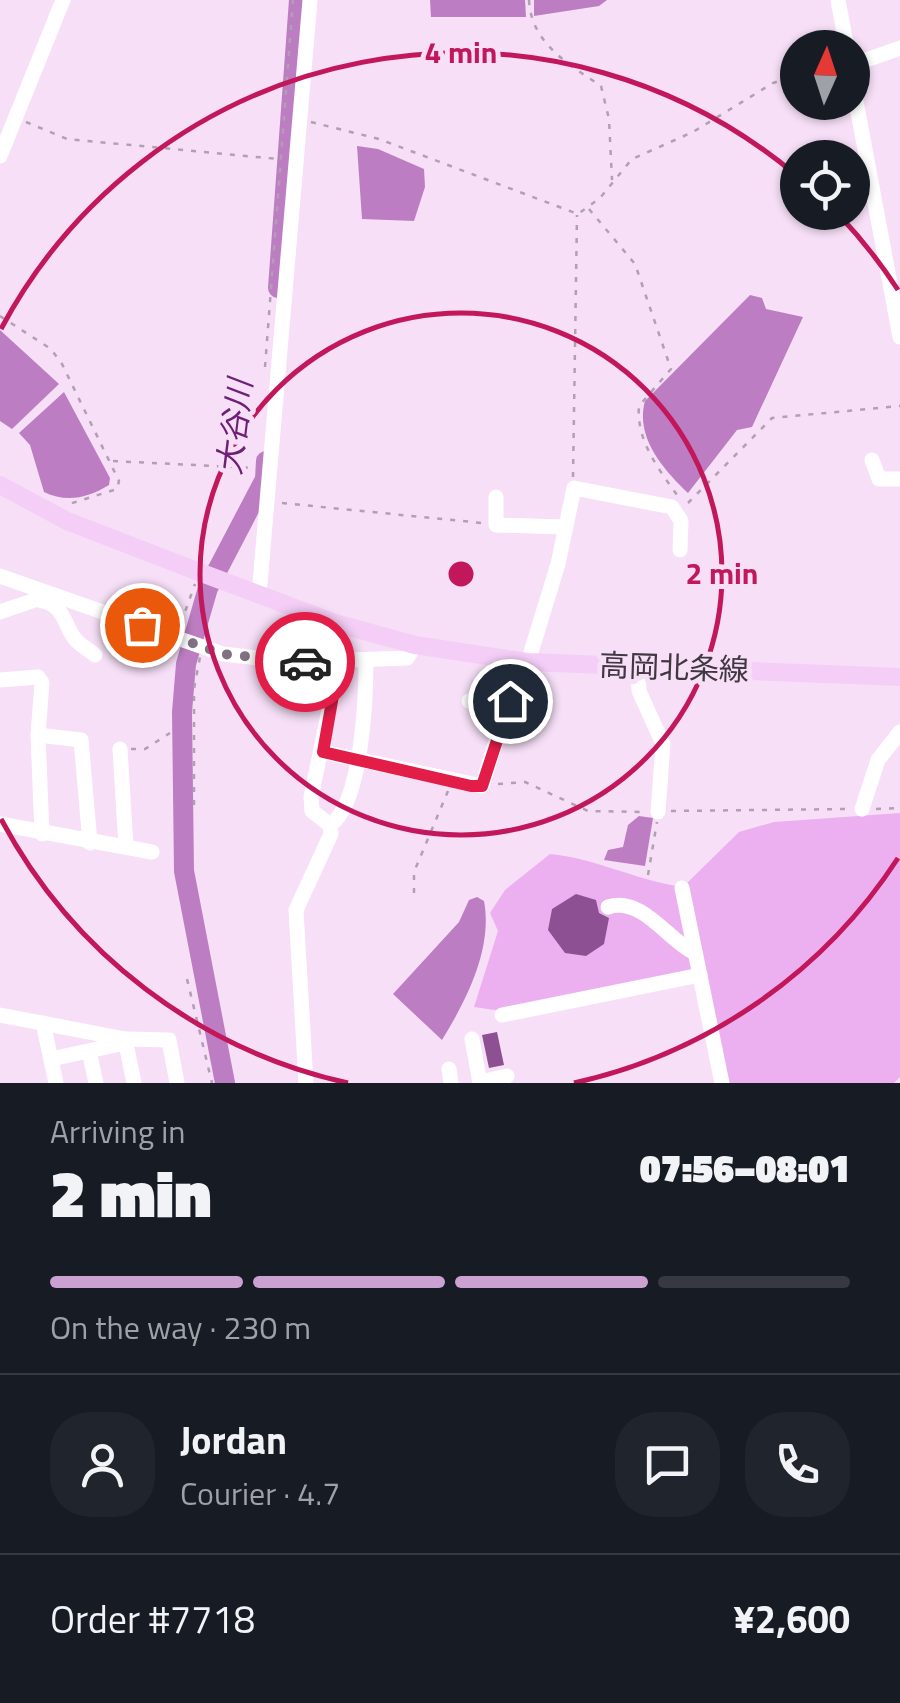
<!DOCTYPE html>
<meta charset="utf-8">
<style>
:root{--surface:#171b24;--page:#20242c;--text:#f1f3f6;--muted:#9ea1a6;--line:#363941;--accent:#cba1d2}
body{margin:0;font-family:"Titillium Web","Noto Sans JP",sans-serif;background:var(--page);color:var(--text);height:100vh;display:flex;flex-direction:column;font-size:38px;white-space:nowrap}
*{box-sizing:border-box;margin:0}
p{font-size:32px;color:var(--muted)}
.icon{flex:none;width:55px;height:55px;fill:none;stroke:currentColor;stroke-width:2;stroke-linecap:round;stroke-linejoin:round}
.map{position:relative;height:1083px;overflow:hidden}
.details{display:flex;flex-direction:column;background:var(--surface);flex:1}
.details>*{flex:none}
.needle{width:65px;rotate:3deg}
.controls{position:absolute;left:780px;top:30px;display:grid;gap:20px}
.controls a{display:grid;place-items:center;width:90px;height:90px;border-radius:50%;background:var(--surface);box-shadow:0 2px 8px #0004;font-size:50px}
.pin{position:absolute;display:grid;place-items:center;width:85px;height:85px;color:#fff;margin:-42px;border:5px solid #fff;border-radius:50%;box-shadow:0 2px 10px #0007}
.courier{position:absolute;display:grid;place-items:center;width:100px;height:100px;margin:-50px;border:8px solid #e11d48;border-radius:50%;background:#fff;color:#222;box-shadow:0 2px 12px #0007}
.head em{font-style:normal;font-weight:800}
.head div{display:flex;flex-direction:column-reverse}
.head{display:flex;align-items:center;justify-content:space-between;height:170px;padding:0 50px}
h1{font-size:65px;font-weight:800;line-height:75px}
.bar{display:grid;grid-template-columns:repeat(4,1fr);gap:15px 10px;align-content:center;height:120px;padding:0 50px}
.bar i{height:12px;border-radius:8px;background:var(--line)}
.bar .selected{background:var(--accent)}
.bar p{grid-column:span 4}
.line{display:flex;align-items:center;gap:25px;padding:0 50px;border-top:2px solid var(--line)}
.line div{flex:1}
.round{display:grid;place-items:center;flex:none;width:105px;height:105px;border-radius:40px;background:var(--page)}
.map>svg:first-child{display:block}
.green{fill:#ecb0f1}
.water{fill:#bd7dc2}
.lines{fill:none;stroke-linecap:round;stroke-linejoin:round}
.river{stroke:#bd7dc2;stroke-width:20}
.building{fill:#8d5193}
.path{stroke:#b1a0b2;stroke-width:2.5;stroke-dasharray:5 8;stroke-linecap:butt}
.minor{stroke:#fff;stroke-width:15}
.major{stroke:#f4cef7;stroke-width:18}
.done{stroke:#807280;stroke-width:10;stroke-dasharray:0 18}
.route{stroke:#e11d48;stroke-width:12}
.ring{fill:none;stroke:#c2185b;stroke-width:5}
.labels{text-anchor:middle;stroke-width:10;stroke-linejoin:round;paint-order:stroke}
.street-label{font-size:30px;fill:#403740;stroke:#f6dff7}
.water-label{font-size:32px;font-style:italic;fill:#6e2075;stroke:#f6dff7}
.centre{fill:#c2185b;stroke:#f6dff7;stroke-width:5}
.ring-label{font-size:30px;text-anchor:middle;font-weight:bold;fill:#c2185b;stroke:#f6dff7;stroke-width:10;stroke-linejoin:round;paint-order:stroke}
</style>
<div class="map">
<svg width="900" height="1083" viewBox="0 0 900 1083">
<rect width="100%" height="100%" fill="#f6dff7"/>
<!-- green -->
<g class="green">
<path d="M900 813V1077L894 1083H726L685 885 739 832 774 822Z"/>
<path d="M550 854C594 858 633 879 677 886L694 972 501 1011 474 1007 498 931 490 913 505 890Z"/>
</g>
<!-- water -->
<g class="water">
<path d="M430 0H525L526 17H431Z"/>
<path d="M534 0H607L599 6 534 16Z"/>
<path d="M357 146 378 149 424 169 425 187 414 221 362 219Z"/>
<path d="M750 295 762 298 766 309 803 317 752 427 737 430 688 493C663 469 635 437 645 401Z"/>
<path d="M0 330 59 384 12 429 0 421Z"/>
<path d="M64 392 110 478 109 485C88 498 66 503 44 492L30 445 19 433Z"/>
<path d="M639 816 653 818 645 866 604 860 608 850 623 847 628 825Z"/>
<path d="M477 897 484 901C493 949 466 1001 442 1040L393 994 459 922 469 900Z"/>
</g>
<g class="lines">
<!-- river -->
<g class="river">
<path d="M278 288 299 0"/>
<path d="M225 1083 184 871 182 712 186 664 208 588 265 479 266 461"/>
</g>
</g>
<!-- building -->
<g class="building">
<path d="M576 894 596 900 599 913 609 918 604 944 586 956 565 953 548 930 552 909Z"/>
<path d="M497 1032 504 1065 489 1068 482 1035Z"/>
</g>
<g class="lines">
<!-- path -->
<g class="path">
<path d="M529 0C531 43 568 64 601 86L609 119 612 180"/>
<path d="M26 122 67 139 278 159"/>
<path d="M311 122 379 139 578 214 600 198 632 159 693 132 773 83 798 75"/>
<path d="M589 209 635 264 671 369 639 406C636 440 658 468 677 495"/>
<path d="M0 316 51 349 62 364 119 481 117 489 69 504"/>
<path d="M265 367 293 0"/>
<path d="M113 461 254 468"/>
<path d="M573 477 577 215"/>
<path d="M282 503 482 523"/>
<path d="M688 503 772 418 900 406"/>
<path d="M181 623 195 584"/>
<path d="M131 749H145L170 733"/>
<path d="M498 784 525 782 588 811 643 812"/>
<path d="M194 805V689L200 657"/>
<path d="M876 809 900 808"/>
<path d="M671 811 848 809"/>
<path d="M648 875 657 822"/>
<path d="M414 893V872L448 791"/>
<path d="M187 979 212 1083"/>
</g>
<!-- minor -->
<g class="minor">
<path d="M838 0 847 48"/>
<path d="M852 65 900 48"/>
<path d="M852 80 900 337"/>
<path d="M0 156 63 0"/>
<path d="M872 460 879 479H900"/>
<path d="M496 497V525L564 527"/>
<path d="M0 576 223 654 293 662 407 658 415 645"/>
<path d="M259 595 310 0"/>
<path d="M39 600C65 604 63 624 75 639 80 645 89 650 95 655"/>
<path d="M0 612 35 600 39 591"/>
<path d="M528 662 558 564 574 488 672 507 681 521 680 550"/>
<path d="M638 667 639 691 663 744 658 812"/>
<path d="M0 680 38 677 42 683 38 735 42 834"/>
<path d="M469 701 488 696 497 658"/>
<path d="M38 735 81 740 90 843"/>
<path d="M120 749 126 847"/>
<path d="M323 752 482 786 521 661"/>
<path d="M862 809 878 760 900 732"/>
<path d="M0 824 152 852"/>
<path d="M330 825 312 811 311 797 339 662"/>
<path d="M682 888 722 1083"/>
<path d="M608 907C643 896 668 941 695 953"/>
<path d="M0 1015 125 1039 169 1040 177 1083"/>
<path d="M502 1015 700 975"/>
<path d="M43 1023 56 1083"/>
<path d="M125 1039 134 1083"/>
<path d="M472 1039 480 1083"/>
<path d="M89 1051 96 1083"/>
<path d="M51 1059 125 1043"/>
<path d="M449 1069 451 1083"/>
<path d="M480 1082 507 1076"/>
<path d="M306 1083 296 910 331 834 330 825C362 804 366 697 366 660"/>
</g>
<!-- major -->
<path class="major" d="M0 485 67 521 199 572 335 623 415 645 528 662 900 677"/>
</g>
<g class="lines">
<!-- done -->
<path class="done" d="M142 625 223 654 305 662"/>
<!-- route -->
<path class="route" d="M305 662H339L323 752 471 786H482L510 701"/>
</g>
<!-- distance rings -->
<g class="ring">
<circle cx="461" cy="574" r="261"/>
<path d="M898 858A521 521 0 0 1 574 1083M348 1083A521 521 0 0 1 1 819M1 329A521 521 0 0 1 796 175M839 215A521 521 0 0 1 898 290"/>
</g>
<g class="labels">
<!-- street labels -->
<g class="street-label">
<text transform="translate(674 668) rotate(2)" y="10">高岡北条線</text>
</g>
<!-- water labels -->
<g class="water-label">
<text transform="translate(235 427) rotate(-83)" y="11">大谷川</text>
</g>
</g>
<circle cx="461" cy="574" r="15" class="centre"/>
<g class="ring-label">
<text x="461" y="63">4 min</text>
<text x="722" y="584">2 min</text>
</g>
</svg>
<div class="controls">
<a><svg class="needle" viewBox="-14 -14 28 28"><path d="M0-13l5 13h-10z" fill="#e53935"/><path d="M0 13l5-13h-10z" fill="#9ea1a6"/></svg></a>
<a><svg class="icon" aria-label="locate" viewBox="0 0 24 24"><circle cx="12" cy="12" r="6"/><path d="M12 2v4M12 18v4M2 12h4M18 12h4"/></svg></a>
</div>
<div class="pin" style="left:142px;top:625px;background:#ea580c"><svg class="icon" aria-label="bag" viewBox="0 0 24 24"><path d="M5 8h14l-1 12H6zM9 8a3 3 0 0 1 6 0"/></svg></div>
<div class="pin" style="left:510px;top:701px;background:#1f2937"><svg class="icon" aria-label="home" viewBox="0 0 24 24"><path d="M3 11l9-7 9 7M6 9v11h12V9"/></svg></div>
<div class="courier" style="left:305px;top:662px"><svg class="icon" aria-label="car" viewBox="0 0 24 24"><path d="M5 17H2v-5l4-1 3-4h7l3 4 3 1v5h-3M9 17h6M6 11h13"/><circle cx="7" cy="17" r="2"/><circle cx="17" cy="17" r="2"/></svg></div>
</div>
<section class="details">
<div class="head"><div><h1>2 min</h1><p>Arriving in</p></div><em>07:56–08:01</em></div>
<div class="bar"><i class="selected"></i><i class="selected"></i><i class="selected"></i><i></i><p>On the way · 230 m</p></div>
<div class="line" style="height:180px"><a class="round"><svg class="icon" aria-label="person" viewBox="0 0 24 24"><circle cx="12" cy="8" r="4"/><path d="M4 21q1-7 8-7t8 7"/></svg></a><div><b>Jordan</b><p>Courier · 4.7</p></div><a class="round"><svg class="icon" aria-label="chat" viewBox="0 0 24 24"><path d="M4 5h16v11H9l-5 4z"/></svg></a><a class="round"><svg class="icon" aria-label="phone" viewBox="0 0 24 24"><path d="M5 4h4l2 5-3 2q2 4 5 5l2-3 5 2v4C11 20 4 13 5 4z"/></svg></a></div>
<div class="line" style="height:130px"><div>Order #7718</div><b>¥2,600</b></div>
</section>
